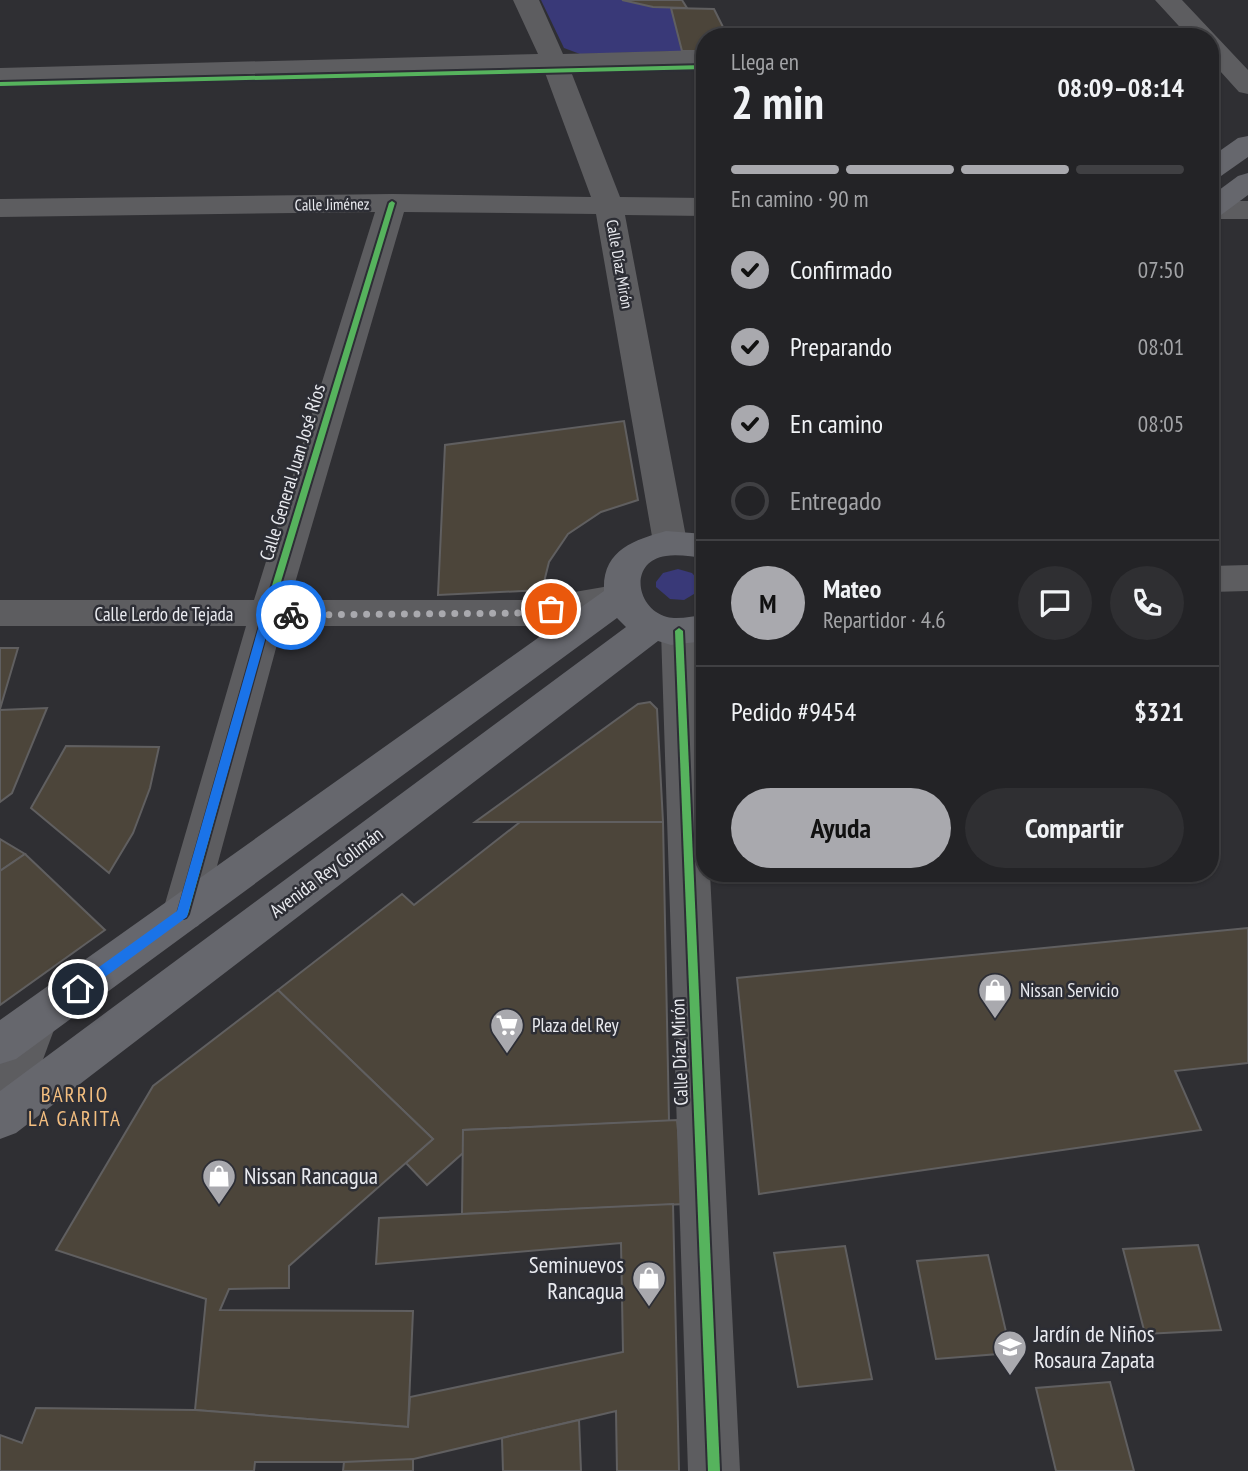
<!DOCTYPE html>
<html lang="es">
<meta charset="utf-8">
<style>
:root{--surface:#232326;--page:#2f2f32;--text:#f1f3f6;--muted:#a3a4a7;--line:#404043;--accent:#a9a9ae}
body{margin:0;font-family:"PT Sans Narrow",sans-serif;background:var(--page);color:var(--text);height:100vh;display:flex;flex-direction:column;font-size:26px;white-space:nowrap}
*{box-sizing:border-box;margin:0}
p{font-size:23px;color:var(--muted)}
.icon{flex:none;width:38px;height:38px;fill:none;stroke:currentColor;stroke-width:2;stroke-linecap:round;stroke-linejoin:round}
.map{position:relative;flex:1;overflow:hidden}
.panel{position:absolute;left:696px;top:28px;width:523px;height:854px;display:flex;flex-direction:column;background:var(--surface);border-radius:28px;box-shadow:0 2px 5px #0004,0 0 0 2px var(--line)}
.panel>*{flex:none}
.pin{position:absolute;display:grid;place-items:center;width:60px;height:60px;color:#fff;margin:-30px;border:4px solid #fff;border-radius:50%;box-shadow:0 2px 7px #0007}
.courier{position:absolute;display:grid;place-items:center;width:70px;height:70px;margin:-35px;border:5px solid #1a73e8;border-radius:50%;background:#fff;color:#222;box-shadow:0 2px 9px #0007}
.headline em{font-style:normal;font-weight:800}
.headline div{display:flex;flex-direction:column-reverse}
.headline{display:flex;align-items:center;justify-content:space-between;height:119px;padding:0 35px}
h1{font-size:46px;font-weight:800;line-height:52px}
.bar{display:grid;grid-template-columns:repeat(4,1fr);gap:10px 7px;align-content:center;height:84px;padding:0 35px}
.bar i{height:9px;border-radius:5px;background:var(--line)}
.bar .active{background:var(--accent)}
.bar p{grid-column:span 4}
.line{display:flex;align-items:center;gap:18px;padding:0 35px;border-top:2px solid var(--line)}
.line div{flex:1}
.round{display:grid;place-items:center;flex:none;width:74px;height:74px;border-radius:37px;background:var(--page)}
ol{padding:0 35px;list-style:none}
li{display:flex;align-items:center;gap:21px;height:77px}
li p{margin-inline-start:auto}
li .icon{padding:7px;border-radius:50%;background:var(--accent);color:#111;stroke-width:4}
li:last-child{color:var(--muted)}
li i{width:38px;height:38px;border:4px solid var(--line);border-radius:50%}
.cta{display:flex;gap:14px;margin-top:auto;padding:14px 35px}
.cta a{flex:1;height:80px;border-radius:42px;background:var(--accent);color:#111;font-size:28px;font-weight:800;line-height:80px;text-align:center}
.cta a+a{background:var(--page);color:var(--text)}
.map>svg:first-child{display:block}
.green{fill:#393978}
.building{fill:#4c453a;stroke:#605f60;stroke-width:2}
.lines{fill:none;stroke-linecap:round;stroke-linejoin:round}
.minor{fill:#5d5d60;fill-rule:evenodd}
.secondary{fill:#66676d;fill-rule:evenodd}
.cycleway-casing{stroke:#2d2e35;stroke-width:4}
.cycleway{fill:#56b35d;fill-rule:evenodd}
.route{fill:#1a73e8}
.done{stroke:#a9a9ae;stroke-width:7;stroke-dasharray:0 12.6}
.labels{text-anchor:middle;stroke-width:5;stroke-linejoin:round;paint-order:stroke}
.far-street-label{font-size:16px;fill:#eaebf0;stroke:#2d2e35}
.street-label{font-size:19px;fill:#eaebf0;stroke:#2d2e35}
.poi-label{font-size:19px;fill:#eaebf0;stroke:#2d2e35;text-anchor:start}
.neighbourhood-label{font-size:21px;letter-spacing:2px;fill:#f4bf80;stroke:#2d2e35}
.near-poi-label{font-size:23px;fill:#eaebf0;stroke:#2d2e35;text-anchor:start}
</style>
<div class="map">
<svg width="1248" height="1471" viewBox="0 0 1248 1471">
<rect width="100%" height="100%" fill="#2f2f33"/>
<!-- green -->
<g class="green">
<path d="M541 0H622L671 8 682 51 580 54 564 48Z"/>
<path d="M678 569 692 573 699 581V591L684 600 670 599 656 587V582L663 573Z"/>
</g>
<!-- building -->
<g class="building">
<path d="M622 0H682L687 8 653 7Z"/>
<path d="M671 8 714 9 728 37H705V51H682Z"/>
<path d="M624 421 638 500 601 512 568 534 549 562 542 590 438 595 445 445Z"/>
<path d="M0 648H18L0 709Z"/>
<path d="M650 702 657 709 663 822H475L638 704Z"/>
<path d="M47 708 12 793 0 802V710Z"/>
<path d="M66 746 159 747 150 788 133 833 109 873 31 808Z"/>
<path d="M520 822H663L669 1121 463 1130V1153L427 1185 406 1163 433 1139 278 990 402 894 414 905Z"/>
<path d="M0 839 25 854 0 871Z"/>
<path d="M25 854 105 930 0 1005V871Z"/>
<path d="M1248 928V1063L1175 1071 1201 1130 759 1194 737 978Z"/>
<path d="M278 990 433 1139 289 1266V1288L229 1289 220 1310 413 1311 408 1427 195 1410 206 1299 56 1250 153 1086Z"/>
<path d="M677 1120 685 1204 462 1214 463 1130Z"/>
<path d="M673 1204 679 1471H617L616 1411 401 1462H255L254 1471H0V1435L22 1443 36 1408 195 1410 408 1427 410 1397 623 1352 621 1243 376 1264 379 1218Z"/>
<path d="M1198 1245 1221 1330 1145 1334 1123 1249Z"/>
<path d="M845 1246 872 1379 798 1387 774 1253Z"/>
<path d="M988 1255 1011 1353 936 1359 917 1261Z"/>
<path d="M1110 1382 1134 1471H1056L1036 1388Z"/>
<path d="M579 1420 581 1471H503L502 1438Z"/>
<path d="M413 1459V1471H343L344 1462Z"/>
</g>
<g class="lines">
<!-- minor -->
<g class="minor">
<path d="M513 0H539L563 54 705 50V66L570 69 620 197 705 198V216L625 215 687 542 682 551 670 554 658 551 653 542 596 214 404 212 290 600H528L621 584 634 588 639 597 634 606 621 610 528 626H282L204 914 198 926 183 931 168 926 162 914 246 626H0V600H254L375 212 0 217V199L392 194 591 197 544 70 0 84V68L538 54Z"/>
<path d="M1155 0H1182L1248 70V94L1239 92 1211 61V37H1189Z"/>
<rect x="1211" y="201" width="37" height="18"/>
<path d="M1248 565V591L1211 592V566Z"/>
<path d="M679 618 692 622 697 631 705 788V873H710L740 1471H688L661 631 666 622Z"/>
<path d="M36 1000 51 1006 58 1019 16 1132 0 1138V1057L21 1006Z"/>
</g>
<!-- secondary -->
<g class="secondary">
<path d="M1248 136V157L1221 176 1211 178V157L1238 138Z"/>
<path d="M1248 173V195L1221 215 1211 218V196L1238 176Z"/>
<path d="M666 531 705 534V558C693 557 678 554 666 556 629 561 635 608 667 617 678 620 693 616 705 615V641L671 645 658 641 16 1133 0 1139V1091L626 627 617 618 16 1059 0 1064V1020L604 591C602 550 634 540 666 531Z"/>
</g>
<!-- cycleway casing -->
<g class="cycleway-casing">
<g id="cycleway">
<path d="M705 65V69L0 86V82Z"/>
<path d="M392 201 395 203 271 615 188 914 186 917 183 918 180 917 178 914 263 615 389 203Z"/>
<path d="M679 628 683 631 720 1471H708L675 631Z"/>
</g>
</g>
<!-- cycleway -->
<use href="#cycleway" class="cycleway"/>
</g>
<!-- route -->
<path class="route" d="M267 611H291L297 615 291 619H271L187 917 83 993H74V985L177 911 262 615Z"/>
<g class="lines">
<!-- done -->
<path class="done" d="M291 615 528 613 551 609"/>
</g>
<!-- icons -->
<defs>
<g id="shop-pin" transform="scale(1.75)"><path d="M0 17L-7.5 6A9.5 9.5 0 1 1 7.5 6Z" fill="#a9a9ae" stroke="#2d2e35"/><path d="M-5-2.5h2.3a2.7 3.5 0 0 1 5.4 0H5L5.5 6h-11ZM-1.5-2.5h3a1.5 2.3 0 0 0-3 0Z" fill="#fff"/></g>
<g id="supermarket-pin" transform="scale(1.75)"><path d="M0 17L-7.5 6A9.5 9.5 0 1 1 7.5 6Z" fill="#a9a9ae" stroke="#2d2e35"/><path d="M-6-5.5h2.5l.6 2H6L4.5 2H-2.5L-4.4-4H-6ZM-1.5 3.2a1.3 1.3 0 1 0 .1 0ZM3 3.2a1.3 1.3 0 1 0 .1 0Z" fill="#fff"/></g>
<g id="school-pin" transform="scale(1.75)"><path d="M0 17L-7.5 6A9.5 9.5 0 1 1 7.5 6Z" fill="#a9a9ae" stroke="#2d2e35"/><path d="M0-5L7-2L0 1L-7-2ZM-4 1L0 2.5L4 1V4Q0 6-4 4Z" fill="#fff"/></g>
</defs>
<g fill-rule="evenodd">
<use href="#shop-pin" x="995" y="990"/>
<use href="#supermarket-pin" x="507" y="1025"/>
<use href="#shop-pin" x="219" y="1176"/>
<use href="#shop-pin" x="649" y="1278"/>
<use href="#school-pin" x="1010" y="1347"/>
</g>
<g class="labels">
<!-- far-street labels -->
<g class="far-street-label">
<text transform="translate(332 204) rotate(-1)" y="6">Calle Jiménez</text>
<text transform="translate(620 264) rotate(80)" y="6">Calle Díaz Mirón</text>
</g>
<!-- street labels -->
<g class="street-label">
<text transform="translate(292 472) rotate(-73)" y="7">Calle General Juan José Ríos</text>
<text x="164" y="621">Calle Lerdo de Tejada</text>
<text transform="translate(326 872) rotate(-37)" y="7">Avenida Rey Colimán</text>
<text transform="translate(679 1052) rotate(-92)" y="7">Calle Díaz Mirón</text>
</g>
<!-- poi labels -->
<g class="poi-label">
<text x="1020" y="997">Nissan Servicio</text>
<text x="532" y="1032">Plaza del Rey</text>
</g>
<!-- neighbourhood labels -->
<g class="neighbourhood-label">
<text x="75" y="1102">BARRIO<tspan x="75" dy="24">LA GARITA</tspan></text>
</g>
<!-- near-poi labels -->
<g class="near-poi-label">
<text x="244" y="1184">Nissan Rancagua</text>
<text x="624" y="1273" text-anchor="end">Seminuevos<tspan x="624" dy="26">Rancagua</tspan></text>
<text x="1034" y="1342">Jardín de Niños<tspan x="1034" dy="26">Rosaura Zapata</tspan></text>
</g>
</g>
</svg>
<div class="pin" style="left:551px;top:609px;background:#ea580c"><svg class="icon" aria-label="bag" viewBox="0 0 24 24"><path d="M5 8h14l-1 12H6zM9 8a3 3 0 0 1 6 0"/></svg></div>
<div class="pin" style="left:78px;top:989px;background:#1f2937"><svg class="icon" aria-label="home" viewBox="0 0 24 24"><path d="M3 11l9-7 9 7M6 9v11h12V9"/></svg></div>
<div class="courier" style="left:291px;top:615px"><svg class="icon" aria-label="bike" viewBox="0 0 24 24"><circle cx="6" cy="16" r="4"/><circle cx="18" cy="16" r="4"/><path d="M6 16l4-8h5l3 8M10 8l3 8H6M13 5h3"/></svg></div>
<section class="panel">
<div class="headline"><div><h1>2 min</h1><p>Llega en</p></div><em>08:09–08:14</em></div>
<div class="bar"><i class="active"></i><i class="active"></i><i class="active"></i><i></i><p>En camino · 90 m</p></div>
<ol>
<li><svg class="icon" aria-label="check" viewBox="0 0 24 24"><path d="M5 12l5 5 9-10"/></svg>Confirmado<p>07:50</p></li>
<li><svg class="icon" aria-label="check" viewBox="0 0 24 24"><path d="M5 12l5 5 9-10"/></svg>Preparando<p>08:01</p></li>
<li><svg class="icon" aria-label="check" viewBox="0 0 24 24"><path d="M5 12l5 5 9-10"/></svg>En camino<p>08:05</p></li>
<li><i></i>Entregado</li>
</ol>
<div class="line" style="height:126px"><b class="round" style="background:var(--accent);color:#111">M</b><div><b>Mateo</b><p>Repartidor · 4.6</p></div><a class="round"><svg class="icon" aria-label="chat" viewBox="0 0 24 24"><path d="M4 5h16v11H9l-5 4z"/></svg></a><a class="round"><svg class="icon" aria-label="phone" viewBox="0 0 24 24"><path d="M5 4h4l2 5-3 2q2 4 5 5l2-3 5 2v4C11 20 4 13 5 4z"/></svg></a></div>
<div class="line" style="height:91px"><div>Pedido #9454</div><b>$321</b></div>
<div class="cta"><a>Ayuda</a><a>Compartir</a></div>
</section>
</div>
